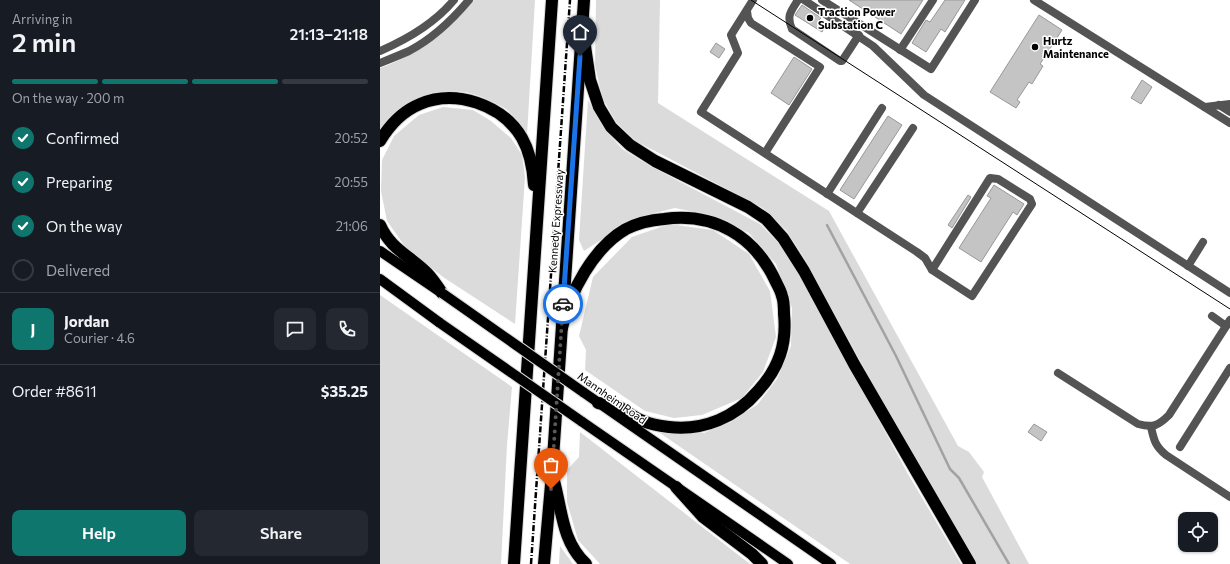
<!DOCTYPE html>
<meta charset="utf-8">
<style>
:root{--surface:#171b24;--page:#242831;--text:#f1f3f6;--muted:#9ea1a6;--line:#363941;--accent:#0f766e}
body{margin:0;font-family:Commissioner,sans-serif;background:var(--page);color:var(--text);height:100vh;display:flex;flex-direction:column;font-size:15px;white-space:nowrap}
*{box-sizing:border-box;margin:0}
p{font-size:13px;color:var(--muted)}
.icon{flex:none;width:22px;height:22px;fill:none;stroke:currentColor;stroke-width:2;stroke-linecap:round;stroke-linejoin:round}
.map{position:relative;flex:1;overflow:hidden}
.side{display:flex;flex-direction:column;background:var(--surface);width:380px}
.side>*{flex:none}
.fabs{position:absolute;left:798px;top:512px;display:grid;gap:8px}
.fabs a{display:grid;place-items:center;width:40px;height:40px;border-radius:8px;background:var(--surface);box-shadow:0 1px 3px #0004;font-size:20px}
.pin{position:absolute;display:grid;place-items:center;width:34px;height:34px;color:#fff;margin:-41px -17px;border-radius:50% 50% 50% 0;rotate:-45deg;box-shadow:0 0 4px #0007}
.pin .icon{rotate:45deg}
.courier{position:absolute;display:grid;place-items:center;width:40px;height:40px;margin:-20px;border:3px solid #1a73e8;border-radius:50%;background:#fff;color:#222;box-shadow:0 1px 5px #0007}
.overview em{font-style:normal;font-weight:600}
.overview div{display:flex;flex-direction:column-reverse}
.overview{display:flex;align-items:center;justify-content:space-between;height:68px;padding:0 12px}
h1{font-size:26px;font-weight:600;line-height:30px}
.bar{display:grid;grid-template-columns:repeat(4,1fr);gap:6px 4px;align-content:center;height:48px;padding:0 12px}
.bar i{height:5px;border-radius:3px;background:var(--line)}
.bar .active{background:var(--accent)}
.bar p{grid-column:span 4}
.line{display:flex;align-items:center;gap:10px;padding:0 12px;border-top:1px solid var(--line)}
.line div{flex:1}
.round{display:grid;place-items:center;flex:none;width:42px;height:42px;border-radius:8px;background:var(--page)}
ol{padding:0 12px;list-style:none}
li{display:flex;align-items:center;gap:12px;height:44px}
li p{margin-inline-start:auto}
li .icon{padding:4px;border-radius:50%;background:var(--accent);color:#fff;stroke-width:4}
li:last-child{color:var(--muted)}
li i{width:22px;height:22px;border:2px solid var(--line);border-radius:50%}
.button{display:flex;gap:8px;margin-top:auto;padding:8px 12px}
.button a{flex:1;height:46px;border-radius:8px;background:var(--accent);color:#fff;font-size:16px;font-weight:600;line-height:46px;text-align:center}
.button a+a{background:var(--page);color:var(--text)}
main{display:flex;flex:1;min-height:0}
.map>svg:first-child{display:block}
.green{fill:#dbdbdb}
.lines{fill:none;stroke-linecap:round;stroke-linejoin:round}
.stream{stroke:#a2a2a2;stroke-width:2.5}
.building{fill:#c4c4c4;stroke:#989898}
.major-casing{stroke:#dbdbdb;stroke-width:12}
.highway-casing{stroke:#dbdbdb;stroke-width:14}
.minor{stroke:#545454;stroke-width:8}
.major{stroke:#000;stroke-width:10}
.highway{stroke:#000;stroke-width:12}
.tram{stroke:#000;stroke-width:1}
.rail{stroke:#000;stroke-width:2.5;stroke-dasharray:6 2 1 2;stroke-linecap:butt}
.major-bridge-casing{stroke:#dbdbdb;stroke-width:12;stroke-linecap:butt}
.major-bridge{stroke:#000;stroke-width:10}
.done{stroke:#595959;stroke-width:4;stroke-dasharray:0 7.2}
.route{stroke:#1a73e8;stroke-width:5}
.poi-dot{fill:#000;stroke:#fff;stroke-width:1.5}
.labels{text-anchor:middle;stroke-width:3;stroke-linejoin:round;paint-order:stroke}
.poi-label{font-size:11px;font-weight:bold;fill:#000;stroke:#fff;text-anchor:start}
.street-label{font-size:11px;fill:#000;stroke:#fff}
</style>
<main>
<section class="side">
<div class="overview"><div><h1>2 min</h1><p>Arriving in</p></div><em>21:13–21:18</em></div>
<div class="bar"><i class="active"></i><i class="active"></i><i class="active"></i><i></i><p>On the way · 200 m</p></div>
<ol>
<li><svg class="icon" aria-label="check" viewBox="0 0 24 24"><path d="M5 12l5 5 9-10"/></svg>Confirmed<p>20:52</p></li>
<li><svg class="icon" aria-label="check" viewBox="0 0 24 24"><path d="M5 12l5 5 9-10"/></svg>Preparing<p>20:55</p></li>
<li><svg class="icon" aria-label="check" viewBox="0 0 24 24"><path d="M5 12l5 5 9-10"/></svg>On the way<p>21:06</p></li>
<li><i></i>Delivered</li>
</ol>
<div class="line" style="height:72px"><b class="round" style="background:var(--accent);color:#fff">J</b><div><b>Jordan</b><p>Courier · 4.6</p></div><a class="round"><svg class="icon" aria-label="chat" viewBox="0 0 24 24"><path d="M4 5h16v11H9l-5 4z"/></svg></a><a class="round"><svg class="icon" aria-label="phone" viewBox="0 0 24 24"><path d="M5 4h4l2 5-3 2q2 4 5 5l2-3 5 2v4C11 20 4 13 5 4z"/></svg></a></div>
<div class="line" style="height:52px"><div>Order #8611</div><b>$35.25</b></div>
<div class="button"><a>Help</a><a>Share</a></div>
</section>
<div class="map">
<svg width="850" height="564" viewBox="0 0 850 564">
<rect width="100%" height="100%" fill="#fff"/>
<!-- green -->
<g class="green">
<path d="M94 0H155L147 135C141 126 135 116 126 109 122 106 117 104 112 102 85 87 58 88 31 102 19 109 6 118 0 131V68C34 57 71 27 94 0Z"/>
<path d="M216 0H280L278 103 449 211 578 446 589 452 604 472 602 477 649 564H596L499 395 423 256 406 230 383 208 256 141 236 122 222 97 215 65Z"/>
<path d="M208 100 223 127 242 149 270 166 380 224 402 247 428 290 528 474 581 564H470L280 433H324L351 422 378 404 397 379 411 346 412 308 396 264 369 233 334 216 295 208 255 218 204 251 199 240Z"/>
<path d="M63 107 93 110 111 121 131 138 142 155 145 177 135 324 63 277 26 248 7 221 1 191 2 160 14 136 39 115Z"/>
<path d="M289 224 333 230 369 254 390 291 396 337 383 372 362 398 322 415 294 418 265 411 205 370 206 350 199 336 213 277 252 237Z"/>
<path d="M0 295 132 387 127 445 121 564H0Z"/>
<path d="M200 432 370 564H220L198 540 187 502V470L199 457Z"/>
<path d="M180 546 193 564H179Z"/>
</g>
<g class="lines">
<!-- stream -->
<path class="stream" d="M447 225 516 356 570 469 579 478 629 564"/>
</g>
<!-- building -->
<g class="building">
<path d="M469 0H543L521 34Z"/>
<path d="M565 0H585L565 32 561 29 546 52 532 43 546 20 550 22Z"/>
<path d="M422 5 441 18 439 20 446 25 442 32 415 15Z"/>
<path d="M659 15 682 30 660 64 663 66 652 84 649 82 637 100 640 102 636 108 610 92Z"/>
<path d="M336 43 345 49 339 58 330 52Z"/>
<path d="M414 57 432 69 409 105 391 93Z"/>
<path d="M762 80 772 87 761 104 751 98Z"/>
<path d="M508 116 522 125 474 199 460 190Z"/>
<path d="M614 185 644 204 637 215 633 212 601 262 579 248 611 198 607 196Z"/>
<path d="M588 195 591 197 572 228 568 225Z"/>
<path d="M654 424 667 432 661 441 648 432Z"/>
</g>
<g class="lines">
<!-- major casing -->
<g class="major-casing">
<g id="major">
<path d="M0 251 59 291"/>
<path d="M0 279 60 323"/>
<path d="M203 392 451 564"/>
<path d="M201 421 408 564"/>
</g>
</g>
<!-- highway casing -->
<g class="highway-casing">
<g id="highway">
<path d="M202 26 210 80 219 107 231 127 250 145 275 161 368 207 386 219 403 238 424 271 474 364 590 564"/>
<path d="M0 141C9 126 23 111 40 104 75 89 122 104 142 138 150 152 153 168 154 185"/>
<path d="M0 225C10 248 28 255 45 271 52 277 57 286 62 293"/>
<path d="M182 328C189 293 214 247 246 229 258 223 271 220 284 219 334 212 375 236 396 282 398 286 401 291 402 296 404 301 404 308 404 314 407 344 399 368 378 391 356 417 324 431 289 427 281 426 270 424 263 421 254 418 247 411 239 407 233 405 225 404 218 403"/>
<path d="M174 481C182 510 182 542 206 564"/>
<path d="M296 487 323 517 372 554 382 564"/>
<path d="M134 564 172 0"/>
<path d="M164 564 172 473 204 0"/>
</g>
</g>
<!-- minor -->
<g class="minor">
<path d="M373 0 351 35 358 53 321 112 537 252 545 258 552 270 592 296 652 204 650 199 618 179 610 178 552 270"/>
<path d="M418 0C411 11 406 16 412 29L460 61H462L479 35"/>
<path d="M424 0 493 46 544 95 850 293"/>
<path d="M442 0 551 69 595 0"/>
<path d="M654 0 850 123"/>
<path d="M367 11 368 18 371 23 440 67 385 153"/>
<path d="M520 50 553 0"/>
<path d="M0 51C28 39 54 24 74 0"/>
<path d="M0 63C10 59 20 55 29 51 52 39 73 19 89 0"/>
<path d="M839 105 850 112"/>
<path d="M825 107 850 104"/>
<path d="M447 194 502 108"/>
<path d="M477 213 533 128"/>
<path d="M808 266 823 242"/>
<path d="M832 316 846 326"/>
<path d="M678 373 758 424C773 428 778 426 789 415L850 320"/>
<path d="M771 427C774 440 775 446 786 455L850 497"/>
<path d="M800 447 850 368"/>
</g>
<!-- major -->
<use href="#major" class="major"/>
<!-- highway -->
<use href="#highway" class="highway"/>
<!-- tram -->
<path class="tram" d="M371 0 850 309"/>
<!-- rail -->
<path class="rail" d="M151 564 190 0"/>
<!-- major-bridge casing -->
<g class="major-bridge-casing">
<g id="major-bridge">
<path d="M62 293 203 392"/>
<path d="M60 323 201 421"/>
</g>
</g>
<!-- major-bridge -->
<use href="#major-bridge" class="major-bridge"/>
</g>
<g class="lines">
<!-- done -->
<path class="done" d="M171 489 183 304"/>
<!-- route -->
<path class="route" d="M183 304 200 56"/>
</g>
<!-- markers -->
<g class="poi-dot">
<circle cx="430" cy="18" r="4"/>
<circle cx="655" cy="47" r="4"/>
</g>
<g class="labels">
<!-- poi labels -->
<g class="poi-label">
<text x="438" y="16">Traction Power<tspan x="438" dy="13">Substation C</tspan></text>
<text x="663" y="45">Hurtz<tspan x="663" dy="13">Maintenance</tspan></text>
</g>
<!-- street labels -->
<g class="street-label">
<text transform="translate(176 221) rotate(-86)" y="4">Kennedy Expressway</text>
<text transform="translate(232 398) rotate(35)" y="4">Mannheim Road</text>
</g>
</g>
</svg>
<div class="fabs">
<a><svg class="icon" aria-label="locate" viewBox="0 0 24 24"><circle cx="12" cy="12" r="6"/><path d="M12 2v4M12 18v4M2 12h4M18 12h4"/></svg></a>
</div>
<div class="pin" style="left:171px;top:489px;background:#ea580c"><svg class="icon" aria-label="bag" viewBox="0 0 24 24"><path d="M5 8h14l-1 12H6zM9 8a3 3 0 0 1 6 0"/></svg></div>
<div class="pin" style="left:200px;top:56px;background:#1f2937"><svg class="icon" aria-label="home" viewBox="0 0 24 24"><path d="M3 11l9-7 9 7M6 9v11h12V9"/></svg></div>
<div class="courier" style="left:183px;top:304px"><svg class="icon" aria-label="car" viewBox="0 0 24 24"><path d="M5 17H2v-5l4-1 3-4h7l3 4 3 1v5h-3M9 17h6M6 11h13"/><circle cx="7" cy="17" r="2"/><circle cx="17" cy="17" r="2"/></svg></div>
</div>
</main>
